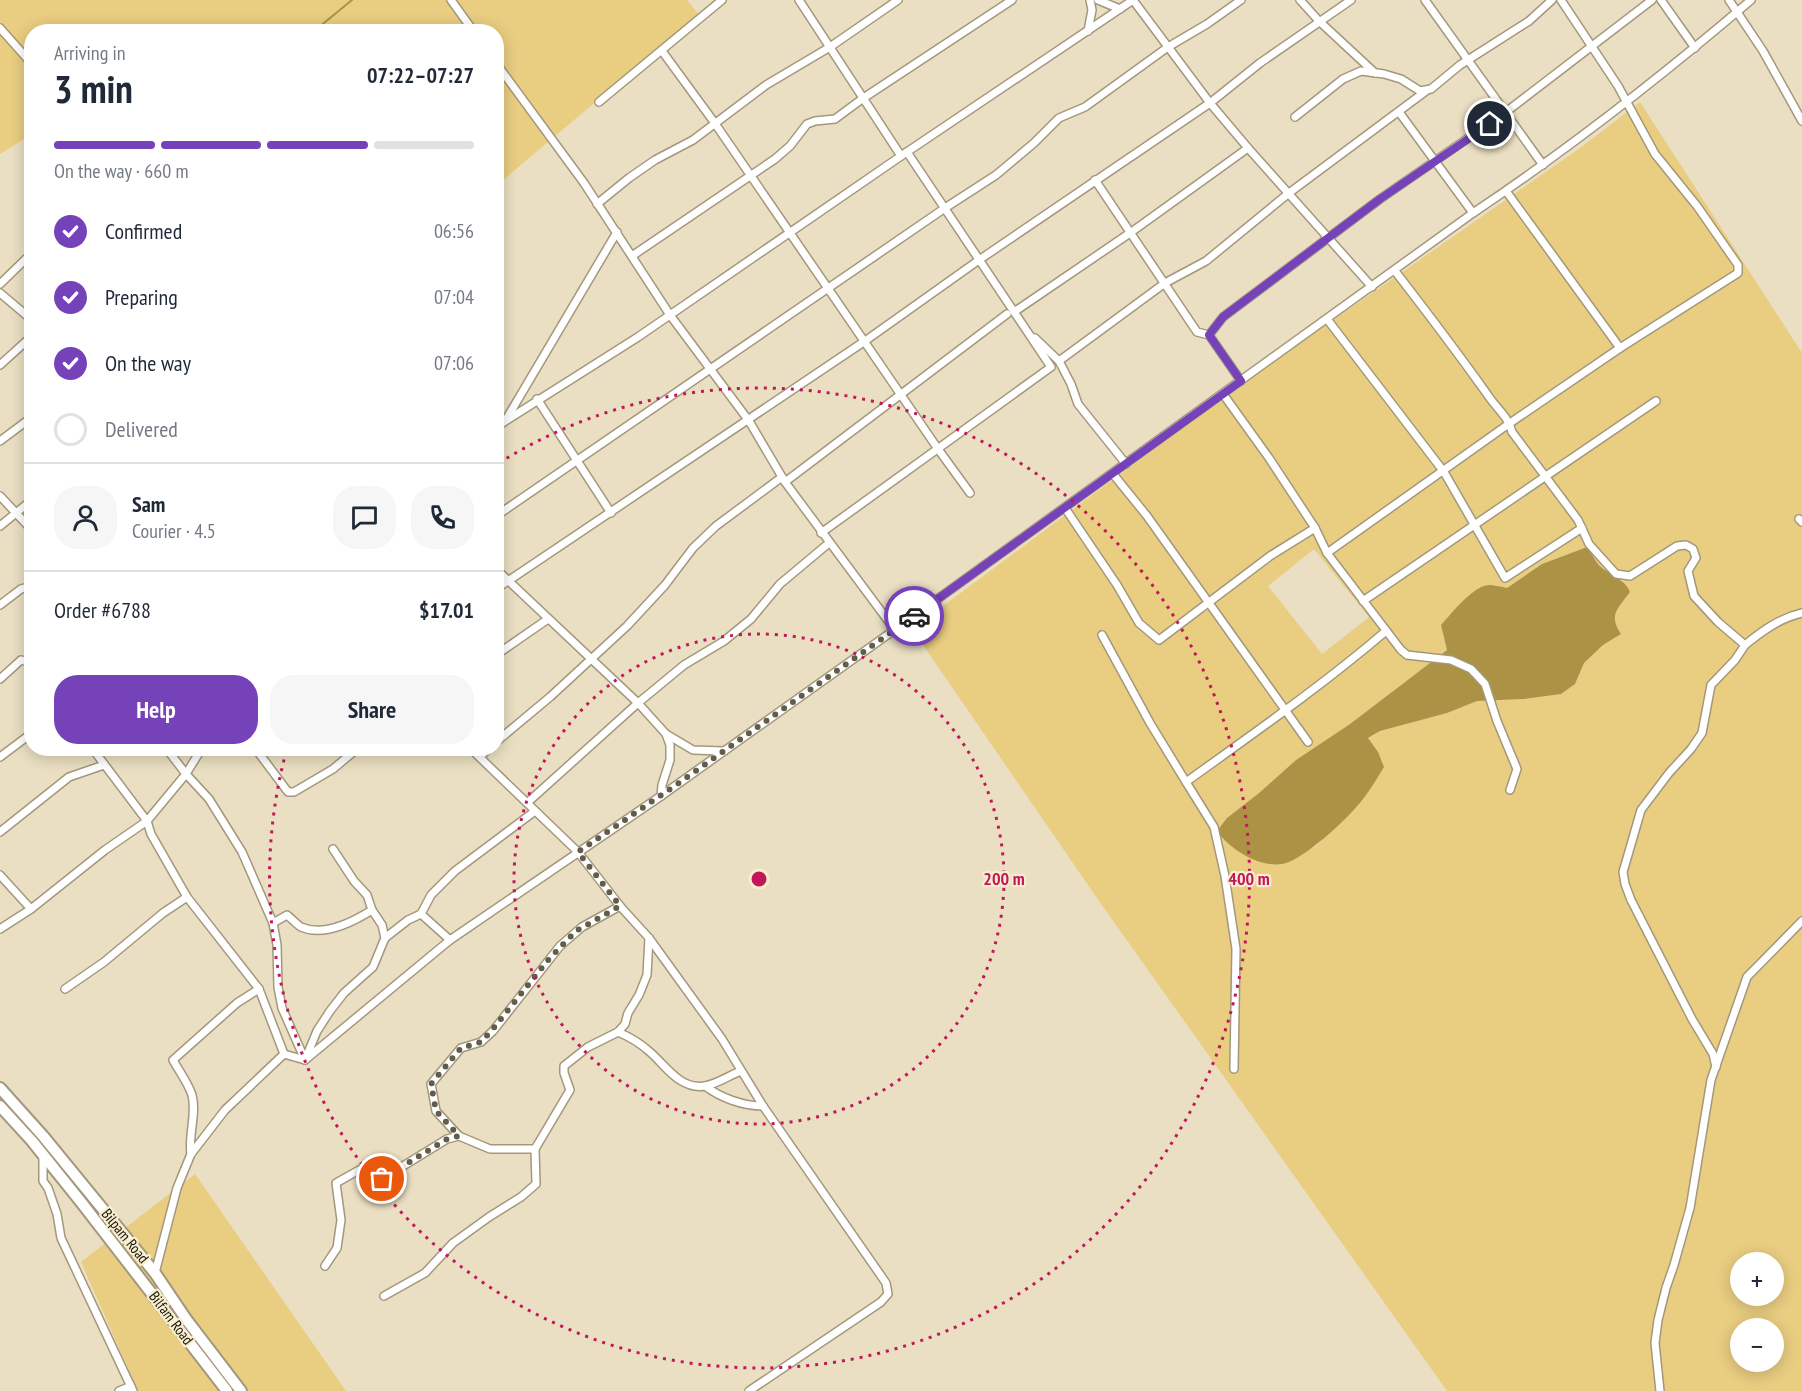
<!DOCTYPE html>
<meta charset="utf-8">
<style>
:root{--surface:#fff;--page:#f6f6f7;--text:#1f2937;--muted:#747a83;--line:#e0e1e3;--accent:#7642b9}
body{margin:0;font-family:"PT Sans Narrow",sans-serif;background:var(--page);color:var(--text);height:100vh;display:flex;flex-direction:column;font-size:22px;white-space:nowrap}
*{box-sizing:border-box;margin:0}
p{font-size:20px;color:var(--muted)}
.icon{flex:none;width:33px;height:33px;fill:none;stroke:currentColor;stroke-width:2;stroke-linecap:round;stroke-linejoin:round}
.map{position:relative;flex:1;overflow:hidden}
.sheet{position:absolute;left:24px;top:24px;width:480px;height:732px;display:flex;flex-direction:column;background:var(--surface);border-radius:24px;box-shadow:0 3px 15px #0003}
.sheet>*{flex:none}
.controls{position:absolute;left:1730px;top:1252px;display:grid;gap:12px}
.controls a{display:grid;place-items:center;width:54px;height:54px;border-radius:50%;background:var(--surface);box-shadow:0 3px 15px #0003;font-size:30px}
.pin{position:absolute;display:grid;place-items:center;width:51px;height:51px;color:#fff;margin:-26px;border:3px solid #fff;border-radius:50%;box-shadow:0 2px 6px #0007}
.courier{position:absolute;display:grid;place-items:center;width:60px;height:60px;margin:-30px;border:4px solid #7642b9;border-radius:50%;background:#fff;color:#222;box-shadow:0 2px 8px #0007}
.headline em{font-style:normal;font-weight:700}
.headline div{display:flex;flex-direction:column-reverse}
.headline{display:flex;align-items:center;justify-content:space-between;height:102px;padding:0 30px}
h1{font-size:39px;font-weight:700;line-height:45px}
.bar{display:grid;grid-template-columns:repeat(4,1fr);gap:9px 6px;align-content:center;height:72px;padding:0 30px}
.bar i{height:8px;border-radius:4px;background:var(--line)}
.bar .active{background:var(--accent)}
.bar p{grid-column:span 4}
.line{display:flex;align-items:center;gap:15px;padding:0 30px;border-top:2px solid var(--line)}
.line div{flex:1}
.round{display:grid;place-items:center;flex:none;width:63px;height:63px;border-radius:24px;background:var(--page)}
ol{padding:0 30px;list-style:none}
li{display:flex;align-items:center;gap:18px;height:66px}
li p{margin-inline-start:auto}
li .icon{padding:6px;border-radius:50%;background:var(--accent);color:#fff;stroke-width:4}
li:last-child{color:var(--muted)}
li i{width:33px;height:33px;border:3px solid var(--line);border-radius:50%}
.action{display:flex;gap:12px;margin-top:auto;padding:12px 30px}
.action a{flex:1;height:69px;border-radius:24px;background:var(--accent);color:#fff;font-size:24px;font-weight:700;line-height:69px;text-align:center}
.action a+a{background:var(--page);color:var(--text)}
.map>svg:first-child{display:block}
.green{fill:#e9cd81;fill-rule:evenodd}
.water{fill:#ac9244}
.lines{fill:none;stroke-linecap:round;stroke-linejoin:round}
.stream{stroke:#ac9244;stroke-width:2}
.street-casing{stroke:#a3987c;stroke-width:10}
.primary-casing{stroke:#a3987c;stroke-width:14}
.street{stroke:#fff;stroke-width:7}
.primary{stroke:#fff;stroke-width:10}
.done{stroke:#625c4b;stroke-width:6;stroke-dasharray:0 10.8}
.route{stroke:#7642b9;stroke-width:8}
.ring{fill:none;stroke:#c2185b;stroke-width:3;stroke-dasharray:3 6}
.labels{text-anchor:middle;stroke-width:4.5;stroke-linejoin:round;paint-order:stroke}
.street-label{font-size:15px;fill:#19160b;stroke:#f8edcf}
.centre{fill:#c2185b;stroke:#f8edcf;stroke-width:3}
.ring-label{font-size:18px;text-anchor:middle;font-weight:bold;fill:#c2185b;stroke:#f8edcf;stroke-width:4.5;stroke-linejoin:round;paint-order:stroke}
</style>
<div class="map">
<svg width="1802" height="1391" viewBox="0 0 1802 1391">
<rect width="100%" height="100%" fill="#eadfc2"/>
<!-- green -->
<g class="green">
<path d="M0 0H687L699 15 497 185 496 32H32L31 135 0 154Z"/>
<path d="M1640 102 1802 353V1391H1447L1099 901 912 629 1236 388 1580 148ZM1587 547 1597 563 1610 574 1622 580 1630 592C1618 609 1608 614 1621 634L1603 645 1584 663 1575 684 1561 694 1524 699 1477 701 1447 713 1380 731 1368 739 1365 796 1316 846 1287 863 1227 818 1259 793 1296 760 1350 724 1447 650 1441 625 1487 585 1507 588 1542 564ZM1314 549 1369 617 1322 654 1268 586ZM1740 1263H1773V1296H1740ZM1740 1329H1773V1362H1740Z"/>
<path d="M195 1174 346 1391H138L81 1262Z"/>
</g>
<!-- water -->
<path class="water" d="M1587 547C1591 552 1594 559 1598 564 1608 575 1625 578 1630 592 1618 609 1608 614 1621 634L1603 645 1584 663 1575 684 1561 694 1524 699 1477 701 1447 713 1380 731 1368 738 1378 752 1384 767C1378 776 1373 786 1366 795 1353 814 1311 853 1289 862 1265 872 1230 850 1217 831L1227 818 1259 793 1296 760 1350 724 1447 650 1441 625C1451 614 1472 587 1488 585 1494 585 1502 587 1507 588L1542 564Z"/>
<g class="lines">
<!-- stream -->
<path class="stream" d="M313 32 352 0"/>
<!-- street casing -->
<g class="street-casing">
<g id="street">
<path d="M451 0 474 32"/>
<path d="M799 0 901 156"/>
<path d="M1098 0 1120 9"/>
<path d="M1133 0 1210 103 1248 148 1372 287"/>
<path d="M1300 0 1319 21 1375 73"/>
<path d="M1425 0 1543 165"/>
<path d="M1661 0 1695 48"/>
<path d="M1729 0 1763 51 1802 121"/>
<path d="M0 28 32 64"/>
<path d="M1088 31 1092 10 1090 0"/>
<path d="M662 51 714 122 938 449 970 493"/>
<path d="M496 63 584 183 670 315 749 421 785 482 895 630"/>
<path d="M599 102 722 0"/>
<path d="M1399 112 1473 213"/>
<path d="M1295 117 1343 79 1361 71 1384 74 1401 79 1420 91 1431 89 1460 65 1529 21 1552 0"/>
<path d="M1095 180 1197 332 1209 335 1241 381"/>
<path d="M1506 191 1620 348"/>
<path d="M597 204 629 178 655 160 693 140 766 85 830 47 898 0"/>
<path d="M632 256 775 159 790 146 807 124 815 121 835 119 862 99 1012 0"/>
<path d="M1395 271C1426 311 1457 352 1487 394 1495 407 1509 417 1512 432L1578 520 1589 544 1616 574 1630 576 1677 546 1686 545 1693 549 1696 558 1688 571 1694 596 1718 622 1745 645 1735 660 1711 685 1702 733 1691 749 1669 773 1641 810 1623 872 1625 884 1631 900 1692 1019 1713 1054 1716 1067"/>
<path d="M0 284 32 253"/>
<path d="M0 293 32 320"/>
<path d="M1014 312 1130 233 1248 148"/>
<path d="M1327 319 1444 472 1505 578 1582 528"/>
<path d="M1209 335 1223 317 1380 199 1506 112 1652 0"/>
<path d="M1035 338 1059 361 1071 384 1078 404 1126 464"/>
<path d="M1059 361 1165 283 1206 261 1289 193 1426 91"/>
<path d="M0 365 32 336"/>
<path d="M1223 394 1269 458 1315 528 1327 553 1401 650 1407 655 1451 660 1471 669 1485 684 1497 721 1517 769 1510 790"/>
<path d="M537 399 611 513"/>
<path d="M507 418 617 232"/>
<path d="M496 427 638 337 901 156 1133 0"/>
<path d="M0 441 32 417"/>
<path d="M1113 474 1147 516 1308 742"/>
<path d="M785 482 1007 314"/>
<path d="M0 496 32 530"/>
<path d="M1065 508 1117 585 1139 623 1159 640 1270 556 1315 528"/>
<path d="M496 516 945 208 996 175 1034 143 1059 118 1085 107 1168 47 1207 24 1241 0"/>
<path d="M1799 519 1802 522"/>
<path d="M0 526 32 500"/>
<path d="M821 533 1051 367 907 152"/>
<path d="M1327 553 1510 423 1620 348 1738 273V265L1697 206 1655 154 1618 86 1561 0"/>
<path d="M496 569 638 703 666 734 670 745V760L662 785 661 796"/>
<path d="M496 589 865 341 979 260 1210 103 1260 63 1351 0"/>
<path d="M1363 601 1656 401"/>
<path d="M0 605 21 589 32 586"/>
<path d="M1102 635 1150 723 1186 782"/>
<path d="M1745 645C1762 631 1780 618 1802 613"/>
<path d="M496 655 548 619"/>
<path d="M0 679 21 660 32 663"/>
<path d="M666 734 693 750 724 751"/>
<path d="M496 742 550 697 627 626 665 585 693 548 716 526 782 477"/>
<path d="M92 748 147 821 186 774 202 748"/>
<path d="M166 748 186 774 209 799 242 852 273 923 277 945 278 987 282 1008 305 1060 317 1031 330 1011 344 993 373 967 385 938 382 925 372 910 367 895 354 881 333 849"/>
<path d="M255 748 288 792H294L333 769 358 748"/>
<path d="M470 748 578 852 620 906 649 938 722 1039 763 1106 886 1283 888 1294 881 1302 749 1391"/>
<path d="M0 757 32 733"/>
<path d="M480 757 489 748"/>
<path d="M527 803 638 703 684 665 724 641 751 619 780 584 829 543"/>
<path d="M0 832 69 777 104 765"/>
<path d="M0 875 31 909"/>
<path d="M273 923 287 915C291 918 296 924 301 927 324 937 353 922 372 910"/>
<path d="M0 929 31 909 105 850 147 821 151 834 187 897 259 989 284 1054"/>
<path d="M385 938 408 920 421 914"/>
<path d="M450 940 421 914 431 895 455 871 535 811"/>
<path d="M65 989 104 962 163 913 187 897"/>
<path d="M618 1032C630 1037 640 1043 650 1052 666 1066 680 1090 705 1086 717 1084 730 1075 741 1071"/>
<path d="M1234 1069 1236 949 1225 876 1214 827 1186 782C1254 733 1323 685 1386 631"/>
<path d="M705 1086C721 1098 743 1106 763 1106"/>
<path d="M535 1149H490L459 1136 436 1111 431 1084 461 1048 481 1042 493 1031 560 946 582 927 620 906"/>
<path d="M191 1154C188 1135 197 1114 192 1095 188 1083 179 1071 173 1060L237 1003 259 989"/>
<path d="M43 1155V1181L48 1188 57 1214 61 1238 133 1391"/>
<path d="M325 1266 337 1248 341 1220 336 1183 361 1169 382 1179 447 1139 459 1136"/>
<path d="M155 1273 177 1188 191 1154 225 1110 284 1054 305 1060 450 940 661 796 907 621 1473 213C1570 148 1662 76 1751 0"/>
<path d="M384 1296 425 1273 453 1243 489 1217 521 1197 536 1184 535 1149 570 1090 564 1073V1066L588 1047 618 1032 625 1024 628 1013 639 995 647 975 649 938"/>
<path d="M119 1391 131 1386"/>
<path d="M1660 1391 1655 1343 1658 1320 1666 1288 1674 1265 1690 1208 1711 1080 1747 977 1802 921"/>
</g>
</g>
<!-- primary casing -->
<g class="primary-casing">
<g id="primary">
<path d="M0 1088 43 1136 155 1273 186 1319 241 1391"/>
<path d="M0 1106 32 1141 81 1202 227 1391"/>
</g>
</g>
<!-- street -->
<use href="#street" class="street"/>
<!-- primary -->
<use href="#primary" class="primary"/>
</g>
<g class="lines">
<!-- done -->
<path class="done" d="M382 1179 447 1139 459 1136 436 1111 431 1084 461 1048 481 1042 492 1030 549 959 576 931 620 906 578 852 676 785 914 616"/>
<!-- route -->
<path class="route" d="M914 616 1241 381 1209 335 1223 317 1380 199 1490 124"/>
</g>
<!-- distance rings -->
<g class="ring">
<circle cx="759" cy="879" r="245"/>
<path d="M499 463A490 490 0 1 1 286 752"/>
</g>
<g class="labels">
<!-- street labels -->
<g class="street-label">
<text transform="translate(125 1236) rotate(51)" y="5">Bilpam Road</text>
<text transform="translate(171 1318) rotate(53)" y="5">Bilfam Road</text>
</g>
</g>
<circle cx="759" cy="879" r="9" class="centre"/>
<g class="ring-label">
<text x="1004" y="885">200 m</text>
<text x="1249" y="885">400 m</text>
</g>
</svg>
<div class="controls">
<a>+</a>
<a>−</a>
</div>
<div class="pin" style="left:382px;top:1179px;background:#ea580c"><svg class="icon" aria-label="bag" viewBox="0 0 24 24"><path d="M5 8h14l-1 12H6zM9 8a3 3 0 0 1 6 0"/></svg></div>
<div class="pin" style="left:1490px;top:124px;background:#1f2937"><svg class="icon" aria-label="home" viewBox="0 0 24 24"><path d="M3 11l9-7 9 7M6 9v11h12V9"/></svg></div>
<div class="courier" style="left:914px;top:616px"><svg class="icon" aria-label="car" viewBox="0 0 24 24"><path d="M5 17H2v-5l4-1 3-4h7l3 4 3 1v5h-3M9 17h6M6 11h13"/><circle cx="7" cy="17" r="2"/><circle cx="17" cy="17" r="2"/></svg></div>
<section class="sheet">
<div class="headline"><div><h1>3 min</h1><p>Arriving in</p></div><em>07:22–07:27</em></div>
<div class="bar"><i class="active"></i><i class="active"></i><i class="active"></i><i></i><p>On the way · 660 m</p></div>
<ol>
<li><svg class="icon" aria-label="check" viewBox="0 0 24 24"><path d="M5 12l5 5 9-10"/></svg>Confirmed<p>06:56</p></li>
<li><svg class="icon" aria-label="check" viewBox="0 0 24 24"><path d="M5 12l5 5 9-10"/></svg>Preparing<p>07:04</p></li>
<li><svg class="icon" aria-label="check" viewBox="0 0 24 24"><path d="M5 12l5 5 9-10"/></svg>On the way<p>07:06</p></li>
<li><i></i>Delivered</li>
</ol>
<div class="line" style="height:108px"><a class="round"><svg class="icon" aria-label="person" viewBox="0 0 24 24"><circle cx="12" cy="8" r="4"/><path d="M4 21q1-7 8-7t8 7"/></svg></a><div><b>Sam</b><p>Courier · 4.5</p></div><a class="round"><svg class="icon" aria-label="chat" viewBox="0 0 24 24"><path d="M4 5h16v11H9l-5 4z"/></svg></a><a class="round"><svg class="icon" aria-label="phone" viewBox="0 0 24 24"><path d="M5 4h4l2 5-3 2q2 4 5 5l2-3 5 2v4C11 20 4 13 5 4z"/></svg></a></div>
<div class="line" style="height:78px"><div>Order #6788</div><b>$17.01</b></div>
<div class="action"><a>Help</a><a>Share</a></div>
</section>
</div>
